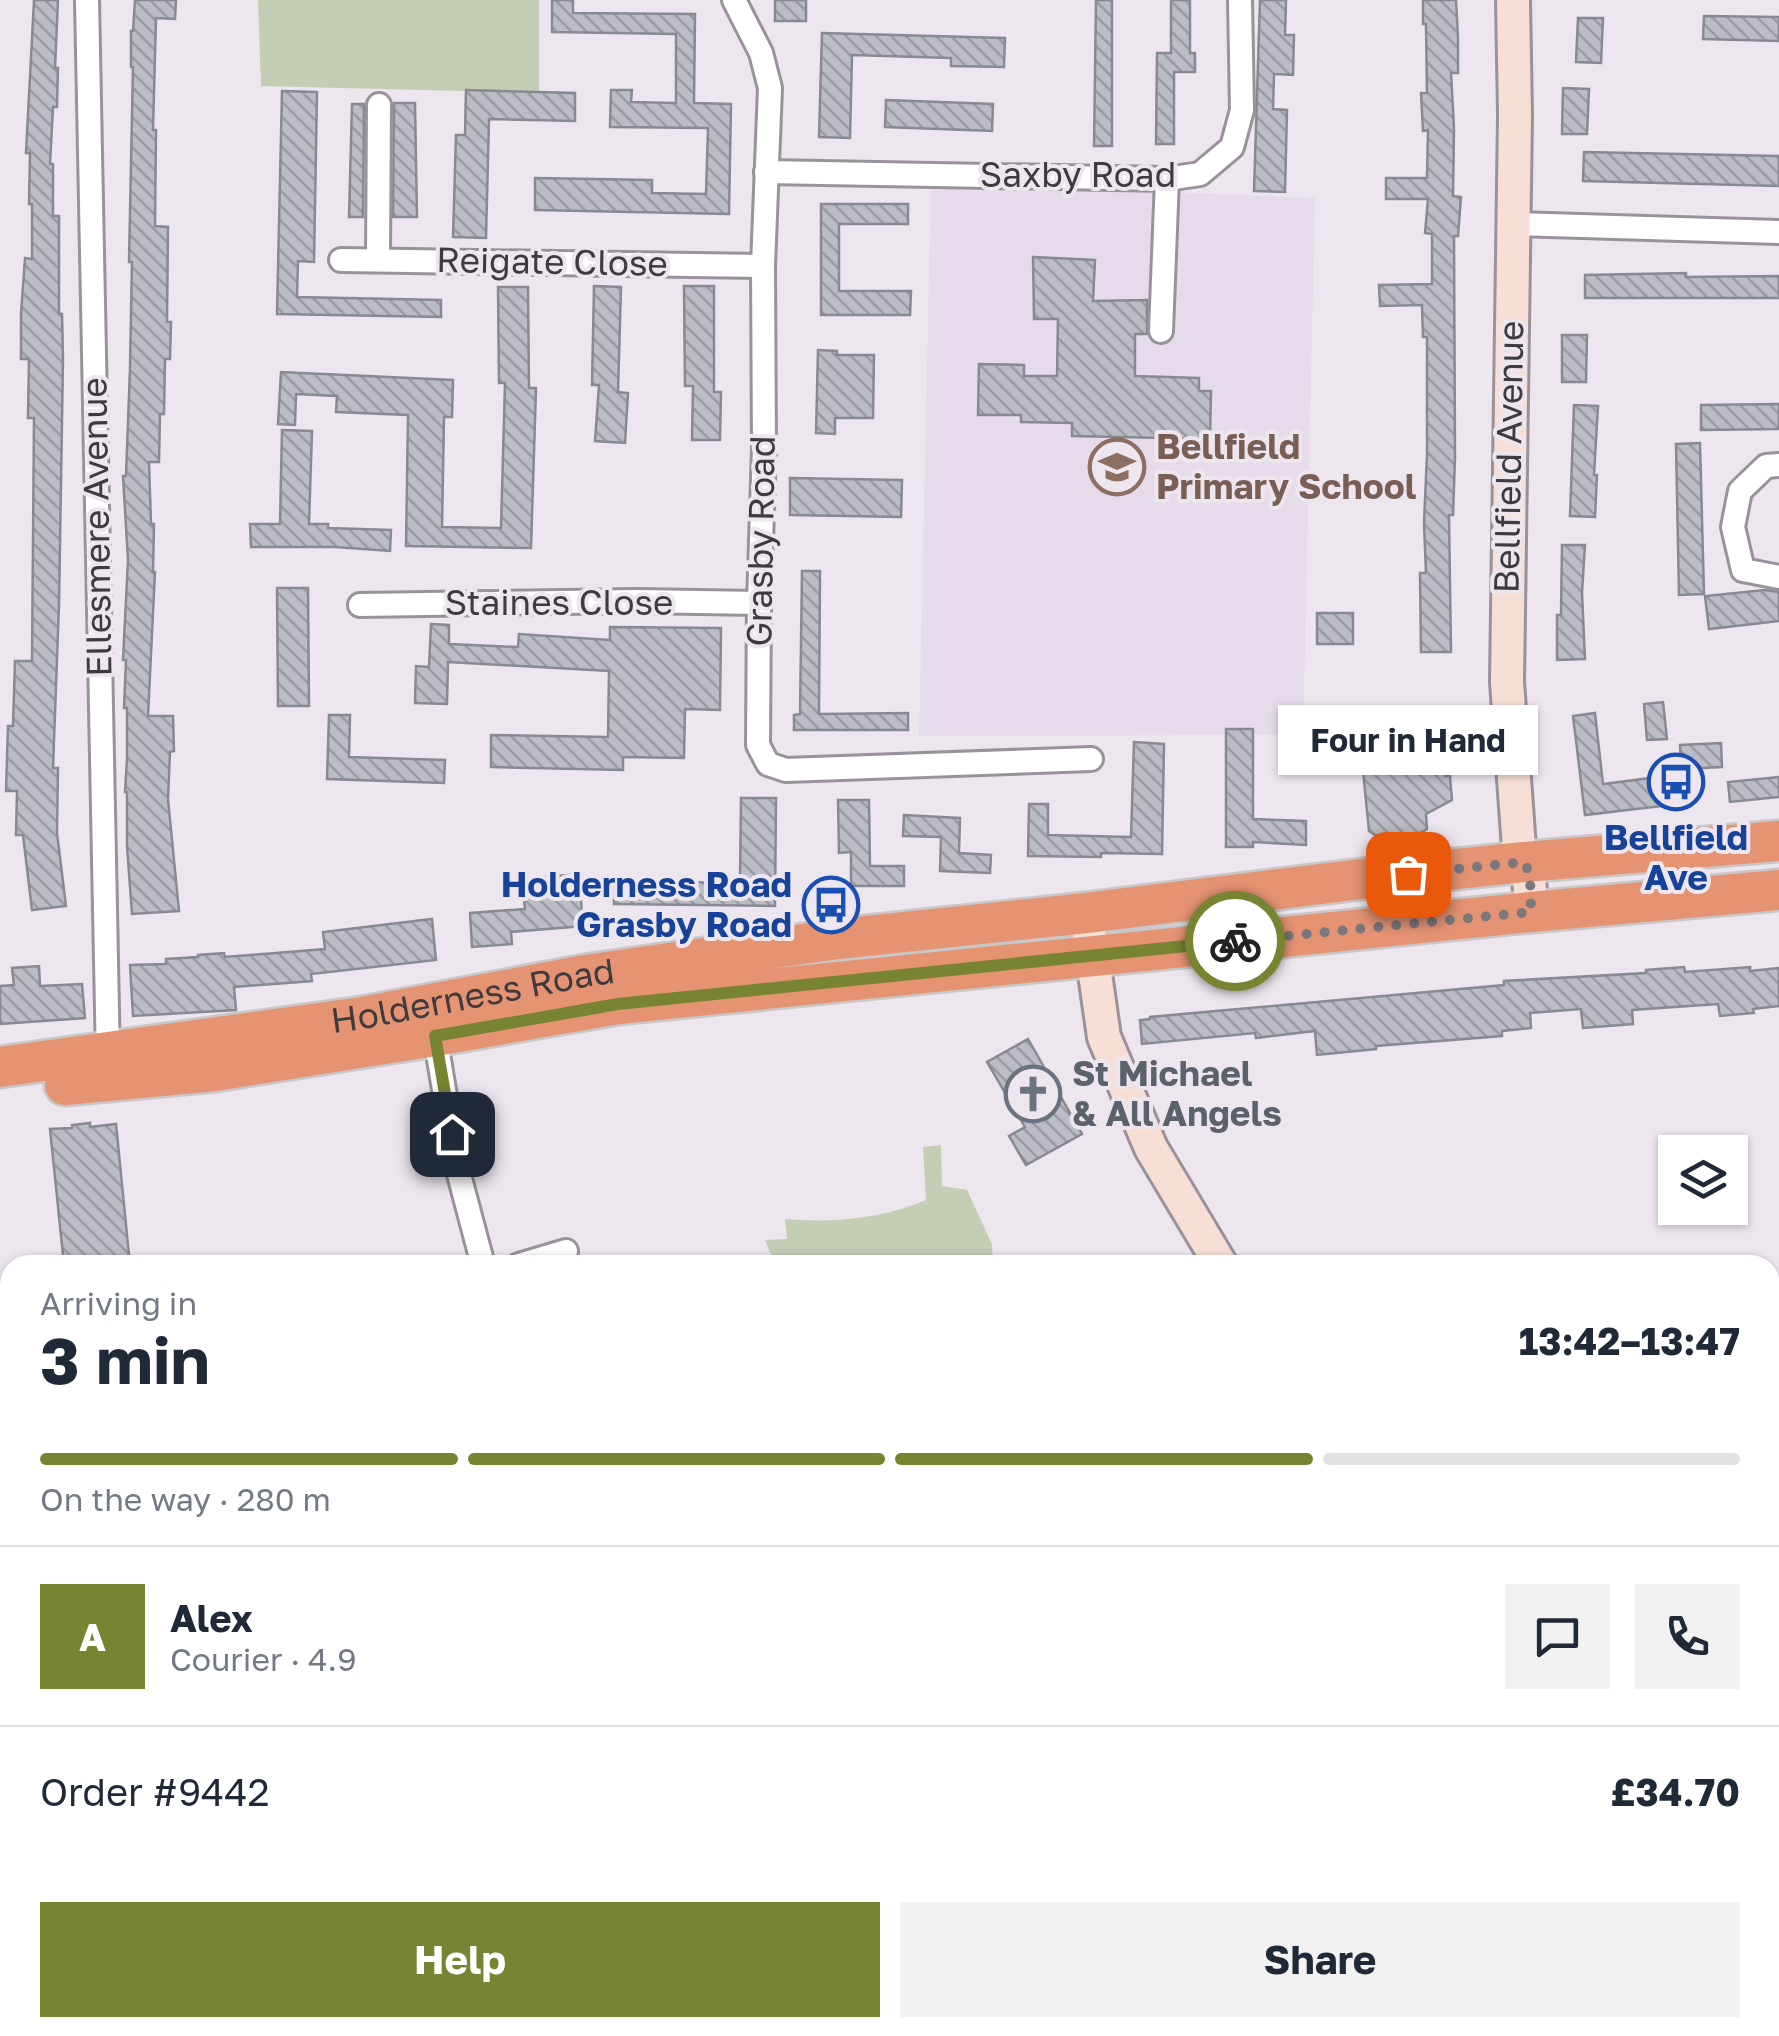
<!DOCTYPE html>
<meta charset="utf-8">
<style>
:root{--surface:#fff;--page:#f2f2f3;--text:#1f2937;--muted:#747a83;--line:#e0e1e3;--accent:#788432}
body{margin:0;font-family:"Golos Text",sans-serif;background:var(--page);color:var(--text);height:100vh;display:flex;flex-direction:column;font-size:38px;white-space:nowrap}
*{box-sizing:border-box;margin:0}
p{font-size:32px;color:var(--muted)}
.icon{flex:none;width:55px;height:55px;fill:none;stroke:currentColor;stroke-width:2;stroke-linecap:round;stroke-linejoin:round}
.map{position:relative;flex:1;overflow:hidden}
.drawer{position:absolute;left:0px;top:1255px;width:1780px;height:782px;display:flex;flex-direction:column;background:var(--surface);border-radius:30px 30px 0 0;box-shadow:0 2px 8px #0004}
.drawer>*{flex:none}
.buttons{position:absolute;left:1658px;top:1135px;display:grid;gap:20px}
.buttons a{display:grid;place-items:center;width:90px;height:90px;border-radius:0px;background:var(--surface);box-shadow:0 2px 8px #0004;font-size:50px}
.pin{position:absolute;display:grid;place-items:center;width:85px;height:85px;color:#fff;margin:-42px;border-radius:20px;box-shadow:0 5px 15px #0006}
.courier{position:absolute;display:grid;place-items:center;width:100px;height:100px;margin:-50px;border:8px solid #788432;border-radius:50%;background:#fff;color:#222;box-shadow:0 2px 12px #0007}
.bubble{position:absolute;height:70px;border-radius:0px;background:var(--surface);box-shadow:0 2px 8px #0004;font-size:32px;font-weight:700;line-height:70px;text-align:center}
.summary em{font-style:normal;font-weight:700}
.summary div{display:flex;flex-direction:column-reverse}
.summary{display:flex;align-items:center;justify-content:space-between;height:170px;padding:0 40px}
h1{font-size:65px;font-weight:700;line-height:75px}
.bar{display:grid;grid-template-columns:repeat(4,1fr);gap:15px 10px;align-content:center;height:120px;padding:0 40px}
.bar i{height:12px;border-radius:8px;background:var(--line)}
.bar .current{background:var(--accent)}
.bar p{grid-column:span 4}
.line{display:flex;align-items:center;gap:25px;padding:0 40px;border-top:2px solid var(--line)}
.line div{flex:1}
.round{display:grid;place-items:center;flex:none;width:105px;height:105px;border-radius:0px;background:var(--page)}
.primary-button{display:flex;gap:20px;margin-top:auto;padding:20px 40px}
.primary-button a{flex:1;height:115px;border-radius:0px;background:var(--accent);color:#fff;font-size:40px;font-weight:700;line-height:115px;text-align:center}
.primary-button a+a{background:var(--page);color:var(--text)}
.map>svg:first-child{display:block}
.built{fill:#e6dbeb}
.park{fill:#c4ceb4}
.building{fill:url(#building-back-hatch);stroke:#888993;stroke-width:2.5}
.lines{fill:none;stroke-linecap:round;stroke-linejoin:round}
.street-casing{stroke:#99929b;stroke-width:28}
.secondary-casing{stroke:#99929b;stroke-width:38}
.highway-casing{stroke:#c9c8c9;stroke-width:45}
.street{stroke:#fff;stroke-width:22}
.secondary{stroke:#f7dfd5;stroke-width:32}
.highway{stroke:#e59373;stroke-width:40}
.done{stroke:#7b777d;stroke-width:10;stroke-dasharray:0 18}
.route{stroke:#788432;stroke-width:12}
.labels{text-anchor:middle;stroke-width:8;stroke-linejoin:round;paint-order:stroke}
.street-label{font-size:35px;fill:#3e3b3f;stroke:#ede6ef}
.education-label{font-size:35px;font-weight:bold;fill:#785e54;stroke:#ede6ef;text-anchor:start}
.transit-label{font-size:35px;font-weight:bold;fill:#164399;stroke:#ede6ef}
.worship-label{font-size:35px;font-weight:bold;fill:#5b616d;stroke:#ede6ef;text-anchor:start}
</style>
<div class="map">
<svg width="1779" height="2036" viewBox="0 0 1779 2036">
<defs>
<pattern id="building-back-hatch" width="6" height="6" patternUnits="userSpaceOnUse" patternTransform="scale(2.5)"><rect width="6" height="6" fill="#bcbcc6"/><path d="M-1 5l2 2M0 0l6 6M5-1l2 2" fill="none" stroke="#9a9aa2"/></pattern>
</defs>
<rect width="100%" height="100%" fill="#ede6ef"/>
<!-- built -->
<path class="built" d="M931 182 1315 198 1303 735 919 736Z"/>
<!-- park -->
<g class="park">
<path d="M258 0H539V93L261 86Z"/>
<path d="M941 1145 942 1186 967 1190 992 1244 993 1265H775L765 1240 787 1239 785 1219C833 1223 881 1219 926 1200L923 1147Z"/>
<path d="M1779 1633V1781L1770 1790V1642Z"/>
<path d="M606 2028H1174L1185 2036H613Z"/>
<path d="M1405 2028H1606L1598 2036H1398Z"/>
</g>
<!-- building -->
<g class="building">
<path d="M34 0H58L55 68H58L57 107H53L50 164H53V216H59V314H62L63 359 59 605 53 768H58L57 833 66 906 32 910 23 835H16L17 791H6L8 726H13L15 661H32L34 418H28L29 359H21V314L25 258 32 259V204H29L30 153H26Z"/>
<path d="M135 0H176L175 19 156 18 153 130H156L155 226 168 227 167 322H171L170 359H165L164 414H160L159 462H149L151 524H154L153 572H155L148 716H173L174 751 170 752 168 799 179 911 132 914 127 846V792H125L127 759V708H124L126 660H123L128 560 123 476H126L130 368 132 262H129L133 67H131V31H133Z"/>
<path d="M552 0H573V13L695 14 694 103 731 104 729 214 535 210V178L652 180V193L706 194 708 128 610 127 611 90H632L631 102 676 103V34L552 32Z"/>
<rect x="775" y="0" width="31" height="21"/>
<path d="M1096 0H1112V146H1094Z"/>
<path d="M1171 0H1190V53H1195V72H1174V144H1156L1157 53H1171Z"/>
<path d="M1260 0H1286L1285 35H1294L1293 75 1274 74 1273 109 1287 110 1285 192 1254 191Z"/>
<path d="M1423 0H1456L1458 37V73H1451L1454 128 1453 196 1461 197 1458 236H1454L1455 457 1453 515H1449L1451 652H1421L1420 573H1426L1424 523 1427 455V337H1423L1422 305 1380 306 1379 285 1432 284V234L1425 233 1428 199H1386V178H1427L1428 130 1423 131 1421 93H1427L1426 24H1423Z"/>
<path d="M1704 16 1779 17V41L1703 39Z"/>
<path d="M1578 18H1603L1601 63 1576 62Z"/>
<path d="M822 33 1005 38 1004 67 951 66V58L852 55 850 138 819 137Z"/>
<path d="M1563 88 1589 89 1587 134H1562Z"/>
<path d="M466 90 575 93V121L489 119 486 238 453 237 456 135H465Z"/>
<path d="M282 91 317 92 314 262 298 261 297 297 441 300V317L277 314Z"/>
<path d="M886 100 993 104 992 131 885 127Z"/>
<path d="M394 103H415L417 217H393Z"/>
<path d="M352 104H364L363 217H349Z"/>
<path d="M1584 152 1779 156V186L1583 181Z"/>
<path d="M821 204H908V224H839V291H911L910 315H821Z"/>
<path d="M1033 257 1095 260 1093 301 1147 300V334H1135V376L1199 378V391H1211L1210 439 1072 436V423L1021 422V415H978L979 364 1024 365V376H1057L1058 319H1034Z"/>
<path d="M1686 273V277L1779 276V298H1585V275Z"/>
<path d="M594 286 621 287 618 392 628 393 625 443 595 441 599 385H592Z"/>
<path d="M684 286H714V392H721L720 440H692L693 386H685Z"/>
<path d="M498 287H528L529 388H536L531 548 406 546 408 415 336 412 337 396 296 394 295 425 278 424 281 372 453 380 452 417H444L442 527 501 528 505 383H499Z"/>
<path d="M1562 335H1587L1586 382H1562Z"/>
<path d="M818 350 837 351V355H874L873 418H835V434L816 433Z"/>
<path d="M1779 404V429L1701 430V405Z"/>
<path d="M1574 405 1598 406 1594 475H1597L1595 517 1570 516Z"/>
<path d="M282 430 312 431 309 524H328V528L391 530 390 551 335 547H251L250 524H280Z"/>
<path d="M1700 443 1704 594 1679 595 1676 444Z"/>
<path d="M790 478 902 480 901 517 790 515Z"/>
<path d="M1562 545H1585L1582 593 1585 659 1557 660V615H1561Z"/>
<path d="M802 571H820L819 714 908 713V730H794V715L800 714Z"/>
<path d="M277 588H308L309 706H278Z"/>
<path d="M1765 590 1779 592V621L1709 629 1705 596Z"/>
<rect x="1317" y="613" width="36" height="31"/>
<path d="M431 624 449 625V644L518 647 519 634 610 640V627L721 628 720 710 685 709 684 758 623 757V770L491 767V735L608 737 609 671 448 662 447 704 415 703 416 666 429 667Z"/>
<path d="M1663 702 1667 739 1647 740 1644 704Z"/>
<path d="M1595 713 1603 784 1658 777 1662 806 1585 815 1573 716Z"/>
<path d="M329 715H350L349 757 445 760 444 783 327 779Z"/>
<path d="M1226 729H1253V819L1306 821V845L1253 842V847H1226Z"/>
<path d="M1134 742 1164 744 1162 854 1101 853V857L1028 856 1029 804H1048V835L1131 837Z"/>
<path d="M1721 743 1722 767 1681 769 1680 745Z"/>
<path d="M1442 744 1445 776H1450L1452 800 1426 814 1427 829 1415 836 1378 837 1369 831 1361 751Z"/>
<path d="M1779 777V797L1730 802 1728 782Z"/>
<path d="M741 798H776L775 906 614 904V881L740 883Z"/>
<path d="M838 800H869L870 866H904V886H851V852L839 853Z"/>
<path d="M904 815 960 818 959 853 991 855 990 873 940 871 941 837 903 836Z"/>
<path d="M579 874 583 926 511 932 512 944 472 947 470 913 525 909 522 879Z"/>
<path d="M432 919 436 960 311 974 312 981 234 987 236 1010 133 1016 130 965 166 964V959L198 957V955L224 953 225 957 325 949 323 932Z"/>
<path d="M39 966 40 986 82 984 85 1018 0 1024V986L14 985 12 968Z"/>
<path d="M1684 967 1685 972 1750 967V971L1779 968V1006L1753 1009 1754 1013 1720 1016 1718 1004 1632 1010 1633 1024 1583 1028 1581 1009 1530 1013 1531 1028 1502 1031V1036L1376 1046V1049L1317 1055 1315 1031 1256 1038 1255 1033 1142 1044 1140 1020 1150 1019V1017L1504 985V981L1646 973V970Z"/>
<path d="M1028 1039 1082 1134 1026 1165 1009 1136 1025 1127 987 1062Z"/>
<path d="M90 1123V1127L116 1124 130 1265H64L50 1129 72 1128V1125Z"/>
</g>
<g class="lines">
<!-- street casing -->
<g class="street-casing">
<g id="street">
<path d="M87 0 108 1061"/>
<path d="M734 0 761 53 770 88 763 266 764 449 759 603 758 745 768 764 786 770 1091 759"/>
<path d="M766 172 1167 179 1200 174 1232 147 1242 110 1240 0"/>
<path d="M1512 224 1779 232"/>
<path d="M378 259 379 105"/>
<path d="M341 260 763 266"/>
<path d="M1161 331 1167 179"/>
<path d="M1779 465 1766 466 1740 491 1733 527 1743 570 1779 577"/>
<path d="M360 605 637 601 759 603"/>
<path d="M435 1036 457 1167 483 1265"/>
<path d="M519 1265 566 1251"/>
<path d="M1770 1604 1779 1592"/>
<path d="M0 1857 10 1830"/>
<path d="M1770 2004 1779 1994"/>
<path d="M291 2036 300 2028"/>
<path d="M1742 2036 1749 2028"/>
</g>
</g>
<!-- secondary casing -->
<g class="secondary-casing">
<g id="secondary">
<path d="M1513 0 1515 115 1507 682 1519 848 1529 874 1531 912"/>
<path d="M1089 932 1104 1037 1151 1148 1221 1265"/>
<path d="M1770 1720 1779 1727"/>
<path d="M0 2002 10 2009"/>
<path d="M36 2028 48 2036"/>
</g>
</g>
<!-- highway casing -->
<g class="highway-casing">
<g id="highway">
<path id="s1" d="M0 1067 362 1017 585 975 838 939 1086 913 1369 878 1524 862 1779 841"/>
<path d="M65 1085 215 1071 435 1036 618 1004 1531 912 1779 890"/>
</g>
</g>
<!-- street -->
<use href="#street" class="street"/>
<!-- secondary -->
<use href="#secondary" class="secondary"/>
<!-- highway -->
<use href="#highway" class="highway"/>
</g>
<g class="lines">
<!-- done -->
<path class="done" d="M1235 941 1531 912 1530 874 1524 862 1408 874"/>
<!-- route -->
<path class="route" d="M452 1134 435 1036 618 1004 1235 941"/>
</g>
<!-- icons -->
<defs>
<g id="school-ring" transform="scale(2.875)"><circle r="9.5" fill="#ede6ef" stroke="#8d6e63" stroke-width="1.5"/><path d="M0-5L7-2L0 1L-7-2ZM-4 1L0 2.5L4 1V4Q0 6-4 4Z" fill="#8d6e63"/></g>
<g id="bus-ring" transform="scale(2.875)"><circle r="9.5" fill="#ede6ef" stroke="#1a4fb4" stroke-width="1.5"/><path d="M-5-6H5V4H4V6H2V4H-2V6H-4V4H-5ZM-3.5-4V0h7V-4ZM-3.5 1.2v1.5H-2V1.2ZM2 1.2v1.5H3.5V1.2Z" fill="#1a4fb4"/></g>
<g id="church-ring" transform="scale(2.875)"><circle r="9.5" fill="#ede6ef" stroke="#6b7280" stroke-width="1.5"/><path d="M-1.2-6h2.4v3.5h3.3v2.4h-3.3V6h-2.4V-.1h-3.3v-2.4h3.3Z" fill="#6b7280"/></g>
</defs>
<g fill-rule="evenodd">
<use href="#school-ring" x="1117" y="467"/>
<use href="#bus-ring" x="1676" y="782"/>
<use href="#bus-ring" x="831" y="905"/>
<use href="#church-ring" x="1033" y="1094"/>
</g>
<g class="labels">
<!-- street labels -->
<g class="street-label">
<text x="1078" y="187">Saxby Road</text>
<text transform="translate(552 262) rotate(1)" y="12">Reigate Close</text>
<text transform="translate(1509 457) rotate(-89)" y="12">Bellfield Avenue</text>
<text transform="translate(97 527) rotate(-91)" y="12">Ellesmere Avenue</text>
<text transform="translate(761 541) rotate(-89)" y="12">Grasby Road</text>
<text x="559" y="615">Staines Close</text>
<text dy="12" stroke="none"><textPath href="#s1" startOffset="478">Holderness Road</textPath></text>
</g>
<!-- education labels -->
<g class="education-label">
<text x="1156" y="459">Bellfield<tspan x="1156" dy="40">Primary School</tspan></text>
</g>
<!-- transit labels -->
<g class="transit-label">
<text x="1676" y="850">Bellfield<tspan x="1676" dy="40">Ave</tspan></text>
<text x="792" y="897" text-anchor="end">Holderness Road<tspan x="792" dy="40">Grasby Road</tspan></text>
</g>
<!-- worship labels -->
<g class="worship-label">
<text x="1072" y="1086">St Michael<tspan x="1072" dy="40">&amp; All Angels</tspan></text>
</g>
</g>
</svg>
<div class="buttons">
<a><svg class="icon" aria-label="layers" viewBox="0 0 24 24"><path d="M12 4l9 5-9 5-9-5zM3 14l9 5 9-5"/></svg></a>
</div>
<div class="pin" style="left:1408px;top:874px;background:#ea580c"><svg class="icon" aria-label="bag" viewBox="0 0 24 24"><path d="M5 8h14l-1 12H6zM9 8a3 3 0 0 1 6 0"/></svg></div>
<div class="pin" style="left:452px;top:1134px;background:#1f2937"><svg class="icon" aria-label="home" viewBox="0 0 24 24"><path d="M3 11l9-7 9 7M6 9v11h12V9"/></svg></div>
<div class="courier" style="left:1235px;top:941px"><svg class="icon" aria-label="bike" viewBox="0 0 24 24"><circle cx="6" cy="16" r="4"/><circle cx="18" cy="16" r="4"/><path d="M6 16l4-8h5l3 8M10 8l3 8H6M13 5h3"/></svg></div>
<div class="bubble" style="left:1278px;top:705px;width:260px">Four in Hand</div>
<section class="drawer">
<div class="summary"><div><h1>3 min</h1><p>Arriving in</p></div><em>13:42–13:47</em></div>
<div class="bar"><i class="current"></i><i class="current"></i><i class="current"></i><i></i><p>On the way · 280 m</p></div>
<div class="line" style="height:180px"><b class="round" style="background:var(--accent);color:#fff">A</b><div><b>Alex</b><p>Courier · 4.9</p></div><a class="round"><svg class="icon" aria-label="chat" viewBox="0 0 24 24"><path d="M4 5h16v11H9l-5 4z"/></svg></a><a class="round"><svg class="icon" aria-label="phone" viewBox="0 0 24 24"><path d="M5 4h4l2 5-3 2q2 4 5 5l2-3 5 2v4C11 20 4 13 5 4z"/></svg></a></div>
<div class="line" style="height:130px"><div>Order #9442</div><b>£34.70</b></div>
<div class="primary-button"><a>Help</a><a>Share</a></div>
</section>
</div>
